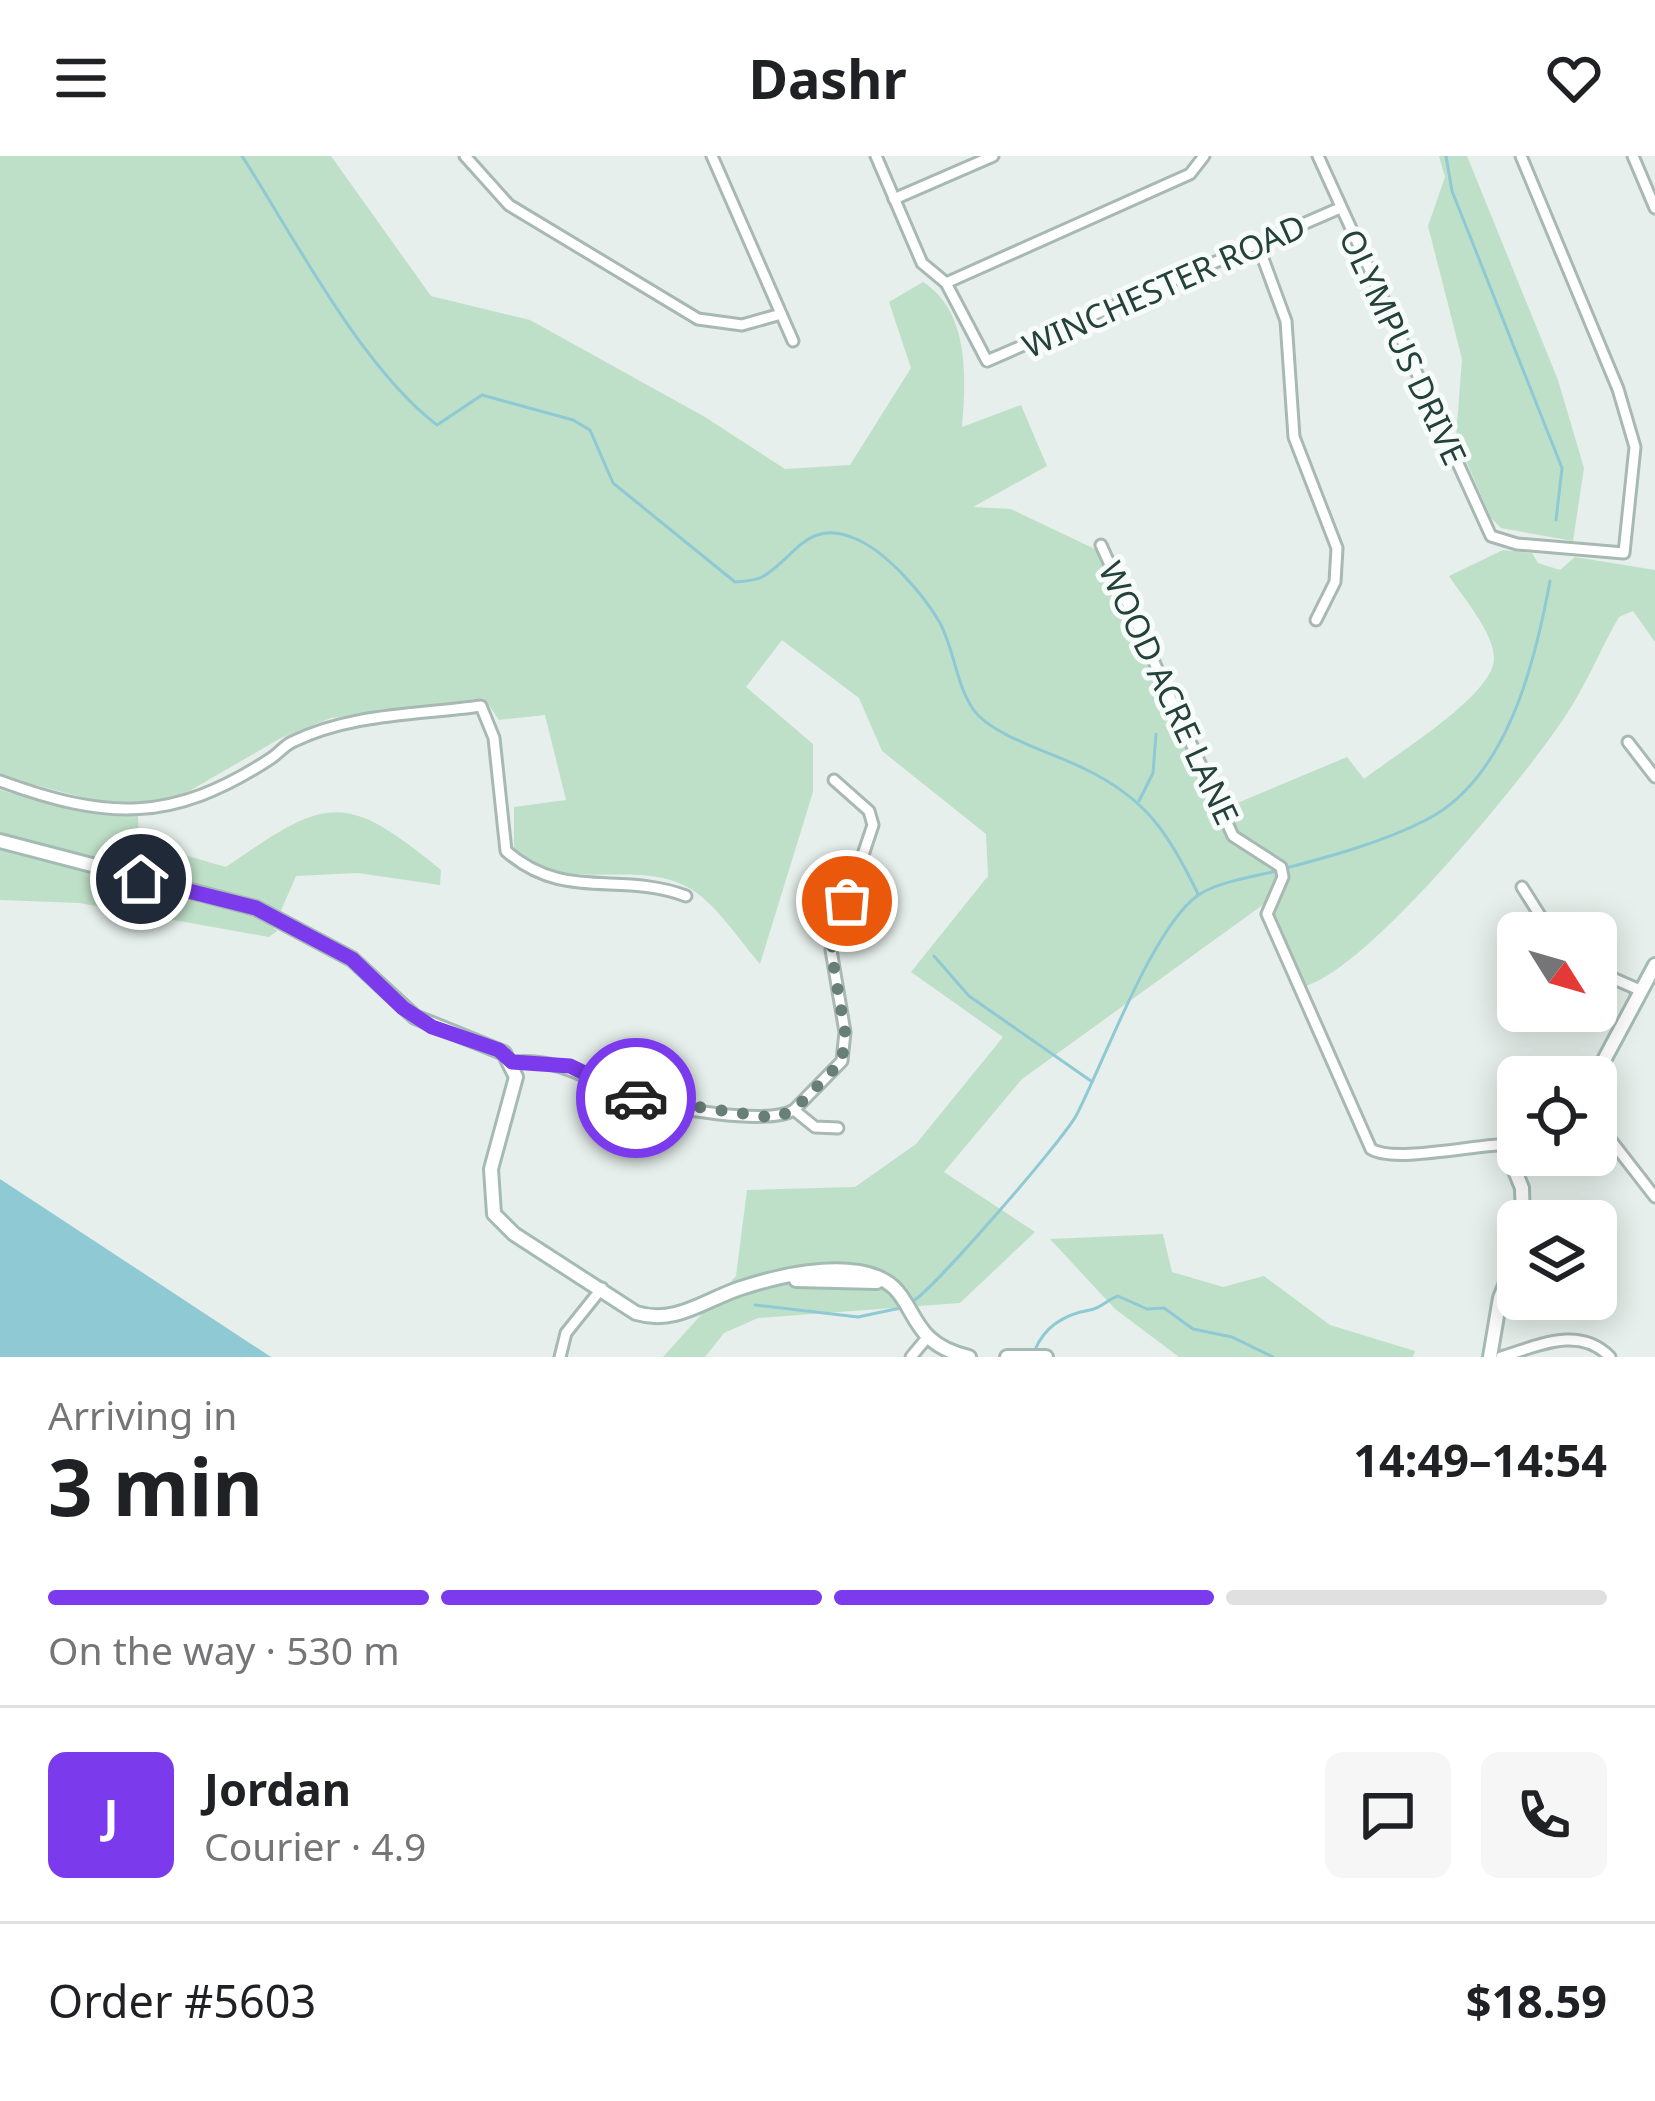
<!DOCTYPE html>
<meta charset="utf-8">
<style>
:root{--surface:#fff;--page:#f6f6f6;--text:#202124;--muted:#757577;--line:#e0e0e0;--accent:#7c3aed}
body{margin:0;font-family:"Noto Sans",sans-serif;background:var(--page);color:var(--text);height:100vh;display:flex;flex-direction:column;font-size:45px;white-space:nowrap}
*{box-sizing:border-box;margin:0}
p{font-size:39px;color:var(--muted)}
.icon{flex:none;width:66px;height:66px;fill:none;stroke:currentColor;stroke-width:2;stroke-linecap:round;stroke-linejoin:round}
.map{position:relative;height:1201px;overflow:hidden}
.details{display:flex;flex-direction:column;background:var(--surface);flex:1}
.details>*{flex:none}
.needle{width:78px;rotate:127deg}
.controls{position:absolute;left:1497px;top:756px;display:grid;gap:24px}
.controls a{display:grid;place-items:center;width:120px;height:120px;border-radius:18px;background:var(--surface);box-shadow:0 6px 30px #0003;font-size:60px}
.pin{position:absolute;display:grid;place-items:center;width:102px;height:102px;color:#fff;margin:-51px;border:6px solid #fff;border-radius:50%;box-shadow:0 3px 12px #0007}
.courier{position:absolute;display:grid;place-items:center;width:120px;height:120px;margin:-60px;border:9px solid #7c3aed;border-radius:50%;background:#fff;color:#222;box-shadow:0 3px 15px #0007}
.overview em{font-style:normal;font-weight:700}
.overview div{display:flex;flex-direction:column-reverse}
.overview{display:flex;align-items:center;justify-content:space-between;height:204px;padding:0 48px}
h1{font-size:78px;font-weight:700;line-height:90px}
.bar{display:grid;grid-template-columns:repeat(4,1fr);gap:18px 12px;align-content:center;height:144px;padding:0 48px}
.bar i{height:15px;border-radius:9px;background:var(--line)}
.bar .on{background:var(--accent)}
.bar p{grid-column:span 4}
.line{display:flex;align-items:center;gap:30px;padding:0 48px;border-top:3px solid var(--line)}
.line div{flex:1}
.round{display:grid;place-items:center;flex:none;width:126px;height:126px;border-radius:18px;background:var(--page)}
header{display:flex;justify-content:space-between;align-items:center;height:156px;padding:0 48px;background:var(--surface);font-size:54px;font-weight:700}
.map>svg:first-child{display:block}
.green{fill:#bfe0c8}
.water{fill:#8ec9d4}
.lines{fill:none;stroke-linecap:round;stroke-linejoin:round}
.stream{stroke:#8ec9d4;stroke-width:3}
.street-casing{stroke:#a8b8b2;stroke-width:15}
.secondary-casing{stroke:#a4bbb3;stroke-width:18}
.street{stroke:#fff;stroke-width:9}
.secondary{stroke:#fff;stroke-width:12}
.done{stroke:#687f78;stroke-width:12;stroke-dasharray:0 21.6}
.route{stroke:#7c3aed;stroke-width:15}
.labels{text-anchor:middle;stroke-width:10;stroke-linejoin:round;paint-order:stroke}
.street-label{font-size:33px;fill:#24423a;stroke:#f7fbf9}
</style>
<header><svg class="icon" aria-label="menu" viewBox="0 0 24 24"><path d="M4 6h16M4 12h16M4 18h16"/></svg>Dashr<svg class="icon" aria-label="heart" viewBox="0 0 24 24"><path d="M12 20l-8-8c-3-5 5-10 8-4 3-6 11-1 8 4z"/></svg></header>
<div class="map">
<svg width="1655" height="1201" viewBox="0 0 1655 1201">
<rect width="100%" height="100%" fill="#e6efeb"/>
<!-- green -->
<g class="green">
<path d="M0 0H331L431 140 530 164 705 261 785 313 850 309 911 212 889 146 923 126C970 156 966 222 962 271L1021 249 1047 310 973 351 1011 353 1097 394 1216 656 1347 601 1364 623C1393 600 1493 540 1494 503 1494 476 1463 442 1449 420L1503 394 1532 397 1538 407 1560 414 1575 401 1655 414V486L1633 455 1619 461C1600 493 1587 528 1566 559 1528 618 1367 815 1305 830L1273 753 1264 748 1022 923 944 1016 1035 1076 960 1147 758 1162 724 1177 705 1201H663L736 1120 747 1034 855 1031 916 988 1003 881 911 816 988 720 986 678 882 595 859 542 782 484 746 531 813 588V636L760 808C740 785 717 749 691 733 634 700 570 741 514 694V651L566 644 545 559 499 564 484 542 331 562 281 582 172 645 101 646 0 620Z"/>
<path d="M1439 0H1467L1558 224 1584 312 1573 385 1501 372 1491 362 1456 282 1462 203 1428 70 1445 21Z"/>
<path d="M0 634 65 652 138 660 139 686 226 711C327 641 344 634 441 714L440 729 358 717 296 720 280 757 249 744 0 680Z"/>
<path d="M0 690 256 757 277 775 269 781 79 747 0 744Z"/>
<path d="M1163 1078 1172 1116 1223 1131 1264 1120 1330 1169 1415 1195 1413 1201H1179L1115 1153 1050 1083Z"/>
</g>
<!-- water -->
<path class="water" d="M0 1023 271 1201H0Z"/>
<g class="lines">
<!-- stream -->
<g class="stream">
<path d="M242 0C294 81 361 211 437 269L482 239 573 264 590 274 613 327 735 426C743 425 755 425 762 421 795 403 806 361 856 383 887 396 924 439 940 467 954 493 956 528 973 553 991 580 1056 598 1085 613 1147 643 1169 678 1198 738"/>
<path d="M1446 0 1452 35 1562 312 1556 364"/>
<path d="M1139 645 1153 617 1156 578"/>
<path d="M1286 712C1332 700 1383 686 1426 664 1507 623 1535 507 1550 425"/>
<path d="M934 800 969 840 1091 925"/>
<path d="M913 1145C933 1134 1066 981 1077 958 1104 906 1152 773 1197 740 1216 726 1253 721 1276 715"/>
<path d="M755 1149 858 1161 905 1151"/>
<path d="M1035 1194C1045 1169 1067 1158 1090 1154 1100 1153 1108 1143 1118 1140L1147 1153 1164 1152 1193 1173 1232 1181 1273 1201"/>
</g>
<!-- street casing -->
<g class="street-casing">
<g id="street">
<path d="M465 0 509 49 698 163 742 169 781 158"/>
<path d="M712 0 793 185"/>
<path d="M876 0 922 107 946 127 987 205 1340 52"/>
<path d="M1318 0 1491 380 1517 388 1624 397 1635 291 1618 233 1521 0"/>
<path d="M1633 0 1655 52"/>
<path d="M894 43 993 0"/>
<path d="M1258 89 1286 165 1294 281 1337 392 1335 426 1316 464"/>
<path d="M946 127 1190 18 1204 0"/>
<path d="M1101 389 1233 680 1281 711 1283 721 1267 758 1371 993C1395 1008 1481 987 1515 988"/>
<path d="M1628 586 1655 621"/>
<path d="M0 625C107 664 172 667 270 603 278 598 284 590 292 586 352 557 417 559 481 550L494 582 506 695C564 746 619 715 686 740"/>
<path d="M1522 731 1551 777"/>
<path d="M1596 815 1642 835"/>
<path d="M511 906C563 901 591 927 636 942 668 952 767 970 794 954L815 971 838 972"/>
<path d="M794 954 842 905 845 876 831 794 873 669 869 655 834 624"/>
<path d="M1596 965 1655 1041"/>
<path d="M560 1201 566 1177 602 1132"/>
<path d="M911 1201 926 1183"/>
<path d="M1501 1201C1538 1190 1579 1169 1610 1201"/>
</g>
</g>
<!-- secondary casing -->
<g class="secondary-casing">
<g id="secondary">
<path d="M0 685 256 752 352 803 415 861 504 897 516 921 491 1013 494 1058 514 1078 636 1157C676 1169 704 1144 741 1132 778 1120 821 1110 859 1116 926 1127 894 1184 969 1201"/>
<path d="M1595 921 1655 809"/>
<path d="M1518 986 1511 1005 1522 1032 1523 1065"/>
<path d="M796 1124 877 1126"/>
<path d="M1007 1201H1046"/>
<path d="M1490 1201 1500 1142 1518 1097"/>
</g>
</g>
<!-- street -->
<use href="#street" class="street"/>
<!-- secondary -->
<use href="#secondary" class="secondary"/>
</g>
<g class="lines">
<!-- done -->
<path class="done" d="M636 942 774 962 794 954 842 905 845 876 831 794 847 745"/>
<!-- route -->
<path class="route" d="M141 723 256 752 352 803 403 852 432 871 499 894 512 906 570 910 636 942"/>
</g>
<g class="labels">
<!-- street labels -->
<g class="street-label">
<text transform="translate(1164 130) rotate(-24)" y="12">WINCHESTER ROAD</text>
<text transform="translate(1403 191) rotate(65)" y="12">OLYMPUS DRIVE</text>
<text transform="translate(1169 537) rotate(65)" y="12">WOOD ACRE LANE</text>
</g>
</g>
</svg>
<div class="controls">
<a><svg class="needle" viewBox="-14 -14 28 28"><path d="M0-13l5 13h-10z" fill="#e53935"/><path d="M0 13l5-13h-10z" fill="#757577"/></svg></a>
<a><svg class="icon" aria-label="locate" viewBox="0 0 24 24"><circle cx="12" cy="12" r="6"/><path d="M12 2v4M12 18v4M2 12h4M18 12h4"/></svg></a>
<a><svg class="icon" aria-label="layers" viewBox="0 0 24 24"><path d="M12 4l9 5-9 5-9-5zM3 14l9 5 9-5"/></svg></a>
</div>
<div class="pin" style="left:847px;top:745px;background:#ea580c"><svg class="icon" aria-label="bag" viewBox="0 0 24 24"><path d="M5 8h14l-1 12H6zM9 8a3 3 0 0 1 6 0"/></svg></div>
<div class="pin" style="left:141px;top:723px;background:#1f2937"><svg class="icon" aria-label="home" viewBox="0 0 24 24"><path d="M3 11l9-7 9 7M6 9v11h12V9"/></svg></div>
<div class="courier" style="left:636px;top:942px"><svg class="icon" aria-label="car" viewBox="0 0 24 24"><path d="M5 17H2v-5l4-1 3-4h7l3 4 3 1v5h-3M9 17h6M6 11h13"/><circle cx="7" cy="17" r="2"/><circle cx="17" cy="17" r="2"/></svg></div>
</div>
<section class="details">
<div class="overview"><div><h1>3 min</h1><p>Arriving in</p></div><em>14:49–14:54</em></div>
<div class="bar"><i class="on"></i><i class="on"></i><i class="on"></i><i></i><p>On the way · 530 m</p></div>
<div class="line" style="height:216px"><b class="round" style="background:var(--accent);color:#fff">J</b><div><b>Jordan</b><p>Courier · 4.9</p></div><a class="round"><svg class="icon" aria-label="chat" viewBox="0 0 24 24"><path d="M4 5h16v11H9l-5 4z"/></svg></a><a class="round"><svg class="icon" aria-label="phone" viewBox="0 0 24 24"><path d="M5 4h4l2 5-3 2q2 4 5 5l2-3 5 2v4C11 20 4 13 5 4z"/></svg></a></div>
<div class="line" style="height:156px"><div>Order #5603</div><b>$18.59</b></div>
</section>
